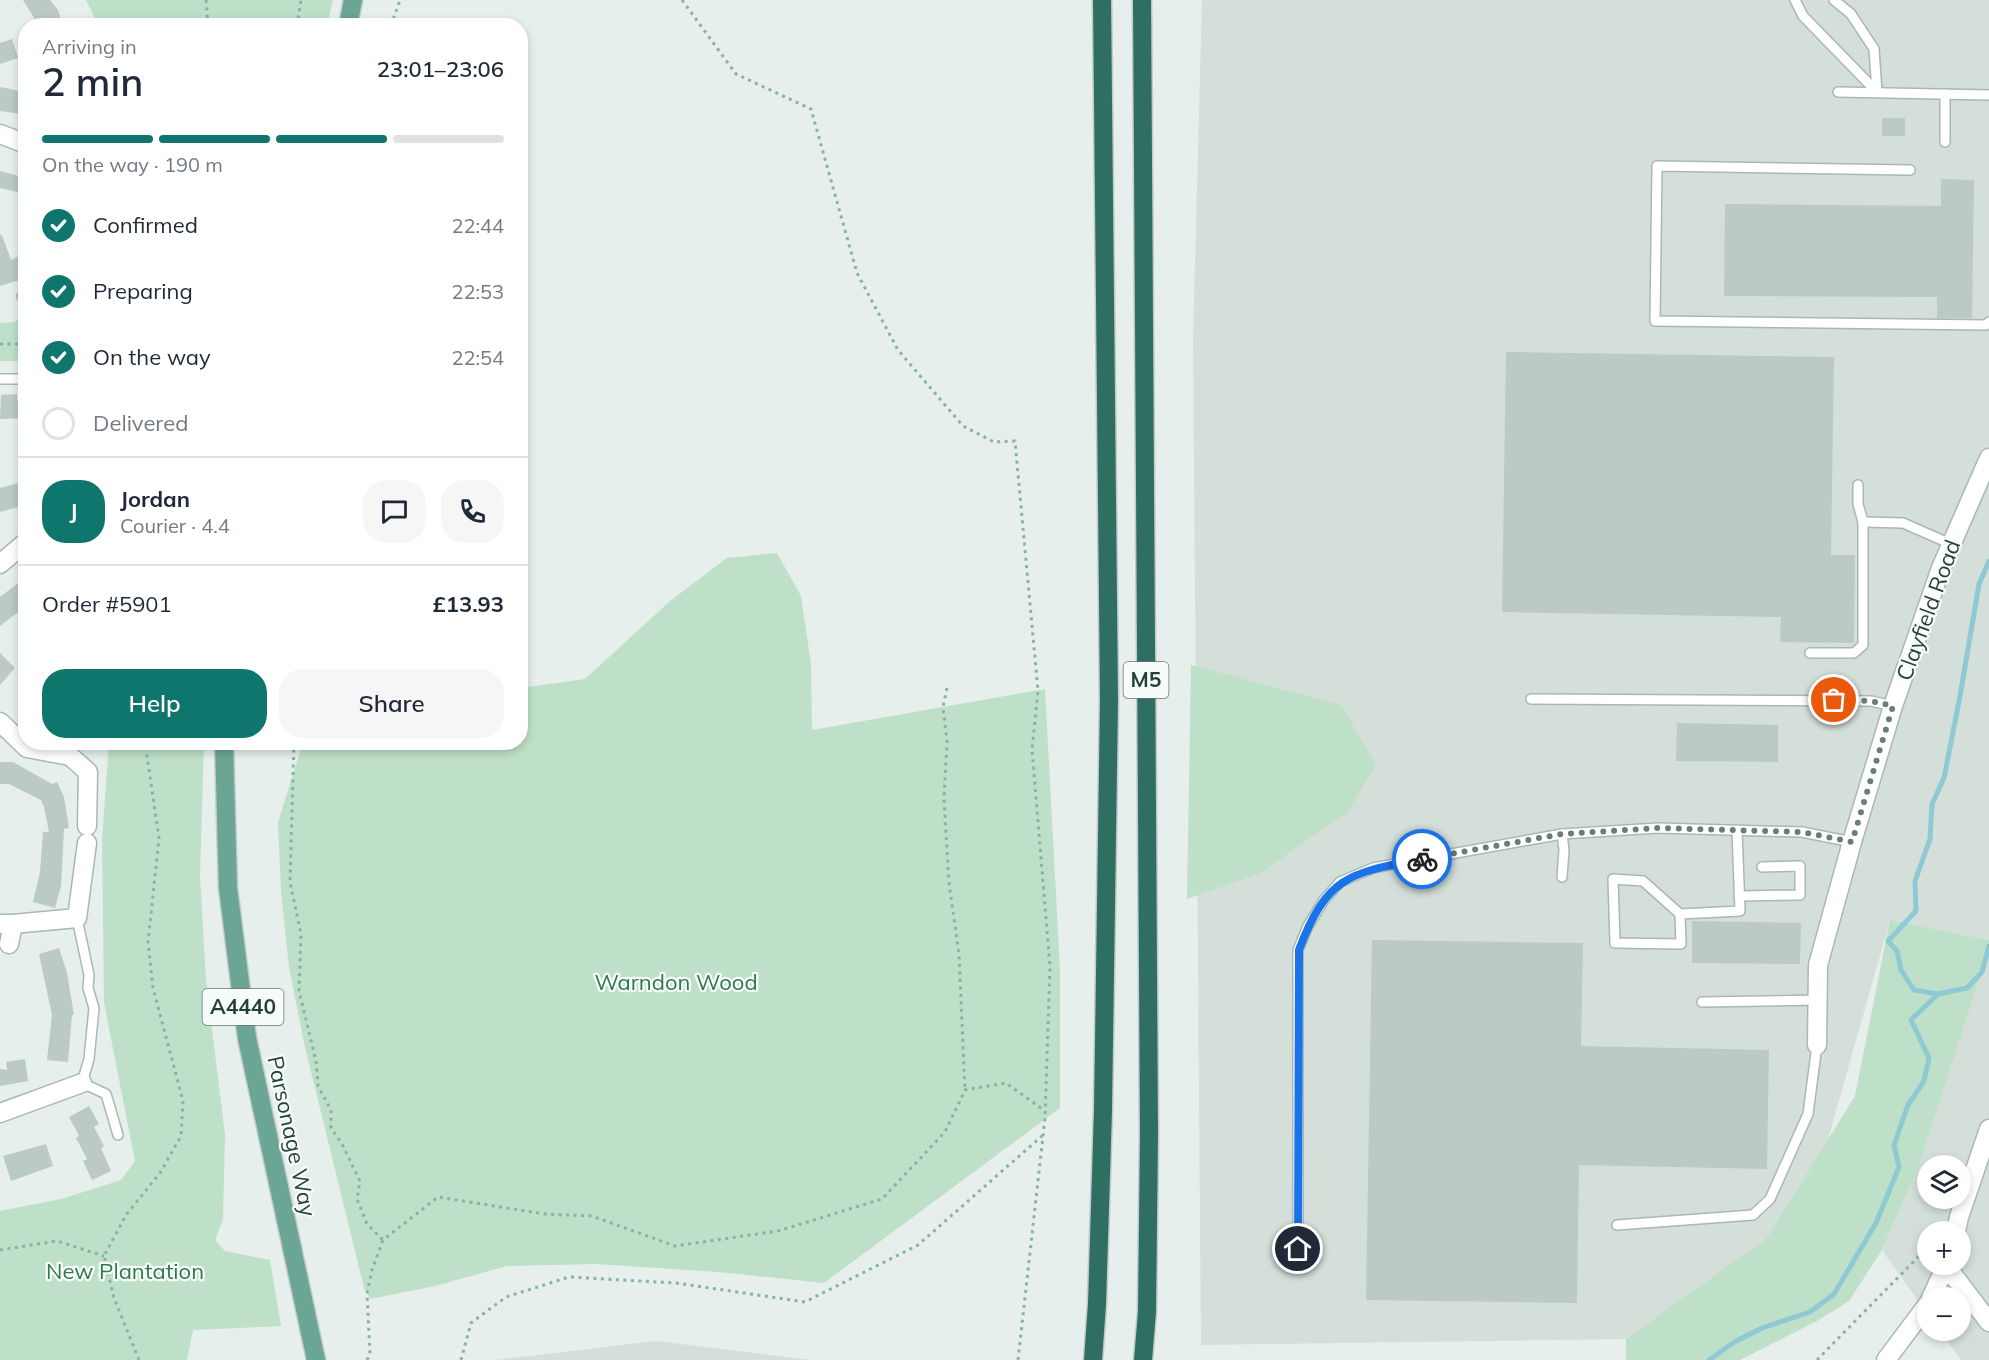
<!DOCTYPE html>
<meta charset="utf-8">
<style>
:root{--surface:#fff;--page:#f6f6f7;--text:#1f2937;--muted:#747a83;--line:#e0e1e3;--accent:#0f766e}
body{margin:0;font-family:Mulish,sans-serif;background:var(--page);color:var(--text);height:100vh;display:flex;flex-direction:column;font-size:22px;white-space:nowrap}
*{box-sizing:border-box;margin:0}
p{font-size:20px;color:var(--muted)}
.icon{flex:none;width:33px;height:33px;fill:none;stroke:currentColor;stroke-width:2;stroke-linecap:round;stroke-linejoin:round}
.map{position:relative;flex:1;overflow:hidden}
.sheet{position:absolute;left:18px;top:18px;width:510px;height:732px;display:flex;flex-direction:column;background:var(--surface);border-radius:24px;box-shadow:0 3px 9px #0003}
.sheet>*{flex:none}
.tools{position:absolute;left:1917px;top:1155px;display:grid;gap:12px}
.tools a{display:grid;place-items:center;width:54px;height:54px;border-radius:50%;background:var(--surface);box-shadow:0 3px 9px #0003;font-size:30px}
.pin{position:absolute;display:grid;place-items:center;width:51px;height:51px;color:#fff;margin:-26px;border:3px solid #fff;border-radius:50%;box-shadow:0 2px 6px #0007}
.courier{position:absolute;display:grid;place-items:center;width:60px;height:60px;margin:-30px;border:4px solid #1a73e8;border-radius:50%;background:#fff;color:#222;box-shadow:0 2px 8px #0007}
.summary em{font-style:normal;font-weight:600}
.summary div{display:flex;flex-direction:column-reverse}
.summary{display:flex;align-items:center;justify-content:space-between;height:102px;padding:0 24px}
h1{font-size:39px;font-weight:600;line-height:45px}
.bar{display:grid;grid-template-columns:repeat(4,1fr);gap:9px 6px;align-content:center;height:72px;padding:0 24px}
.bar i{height:8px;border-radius:4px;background:var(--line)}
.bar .selected{background:var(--accent)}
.bar p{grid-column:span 4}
.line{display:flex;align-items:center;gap:15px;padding:0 24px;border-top:2px solid var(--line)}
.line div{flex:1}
.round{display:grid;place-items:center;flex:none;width:63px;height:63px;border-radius:24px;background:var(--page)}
ol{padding:0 24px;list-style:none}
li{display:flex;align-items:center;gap:18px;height:66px}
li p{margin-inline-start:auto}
li .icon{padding:6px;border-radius:50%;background:var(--accent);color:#fff;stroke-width:4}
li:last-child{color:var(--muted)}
li i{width:33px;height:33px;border:3px solid var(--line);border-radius:50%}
.button{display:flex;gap:12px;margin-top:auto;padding:12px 24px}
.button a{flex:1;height:69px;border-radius:24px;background:var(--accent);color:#fff;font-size:24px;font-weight:600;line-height:69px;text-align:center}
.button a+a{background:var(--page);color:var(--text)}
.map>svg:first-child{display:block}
.built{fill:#d4dfda;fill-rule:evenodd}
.green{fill:#bfe0c8}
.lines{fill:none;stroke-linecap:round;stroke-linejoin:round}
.stream{stroke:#8ec9d4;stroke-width:5}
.building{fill:#bbcac4}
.service-casing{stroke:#a8b8b2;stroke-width:12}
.minor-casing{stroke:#a8b8b2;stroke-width:21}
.primary-casing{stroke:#c2cac8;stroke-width:21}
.motorway-casing{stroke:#c2cac8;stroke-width:21}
.path{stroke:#86b3a5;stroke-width:3;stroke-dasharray:3 4.5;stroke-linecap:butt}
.service{stroke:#fff;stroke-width:9}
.minor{stroke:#fff;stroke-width:18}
.primary{stroke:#6aa596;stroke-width:18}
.motorway{stroke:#2f6f62;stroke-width:18}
.done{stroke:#687f78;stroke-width:6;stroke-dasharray:0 10.8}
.route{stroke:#1a73e8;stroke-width:8}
.labels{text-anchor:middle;stroke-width:4.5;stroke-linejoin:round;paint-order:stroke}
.shield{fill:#f7fbf9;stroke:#637a73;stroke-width:1.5}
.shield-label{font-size:21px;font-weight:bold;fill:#24423a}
.street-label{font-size:22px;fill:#24423a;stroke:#f7fbf9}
.park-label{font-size:22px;fill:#2d7a4b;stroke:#f7fbf9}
</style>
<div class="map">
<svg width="1989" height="1360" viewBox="0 0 1989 1360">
<rect width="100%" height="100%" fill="#e6efeb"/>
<!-- built -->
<g class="built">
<path d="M1202 0H1989V940L1890 920 1803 1228 1626 1339 1201 1345 1193 339Z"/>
<path d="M1989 950V1360H1961L1940 1331 1960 1330V1298H1928L1927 1313 1882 1250 1920 1162ZM1928 1166H1960V1198H1928ZM1928 1232H1960V1264H1928Z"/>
<path d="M656 1341 810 1360H495Z"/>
</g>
<!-- green -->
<g class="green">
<path d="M86 0H333L327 26 98 25Z"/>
<path d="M25 316V361H0V323L14 322Z"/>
<path d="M777 553 801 596 811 664 812 730 1045 689 1060 969V1108L824 1283 718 1272 596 1264 507 1266 435 1286 370 1299 364 1288 304 1043 289 967 281 892 278 822 303 743 520 742 521 688 585 679 670 601 727 558Z"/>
<path d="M1191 665 1341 705 1376 765 1347 813 1258 874 1187 899Z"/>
<path d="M109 743H204L200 875 206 981 225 1135 223 1219 215 1240 225 1251 270 1260 281 1326 193 1330 187 1360H0V1211L61 1199 121 1180 135 1161 104 1003 102 839Z"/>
<path d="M1890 920 1989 940V950L1920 1162 1882 1250 1849 1301 1817 1321 1740 1360H1626V1339L1767 1238 1855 1096Z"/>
</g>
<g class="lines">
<!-- stream -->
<g class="stream">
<path d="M1938 994 1967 988 1982 972 1989 946"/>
<path d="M1709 1360 1736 1341 1762 1328 1810 1312 1834 1294 1876 1223 1899 1167 1894 1145 1908 1105 1924 1081 1929 1058 1911 1020 1938 994 1914 990 1901 970 1897 951 1888 941 1916 911 1915 881 1930 839 1932 804 1944 778 1960 696 1979 584 1989 561"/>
</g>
</g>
<!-- building -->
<g class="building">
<path d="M23 0H50L58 10 63 26H39Z"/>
<path d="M12 39 18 58 0 64V43Z"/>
<path d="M0 87 25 92 21 114 0 111Z"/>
<rect x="1882" y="118" width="23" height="18"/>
<path d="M0 171 26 178V194L0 188Z"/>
<path d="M1941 179 1974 180 1972 318H1937V297L1724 296 1725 204 1941 206Z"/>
<path d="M0 235H2L11 260 26 252V278L0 286Z"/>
<path d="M1506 352 1834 357 1831 555H1855L1854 643 1780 642 1781 617 1502 612Z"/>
<path d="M17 394V401L26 400V418L0 419 1 395Z"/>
<path d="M26 481V505L0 512V488Z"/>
<path d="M26 577V606L0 626V597Z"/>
<path d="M0 653 15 668 0 685Z"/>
<path d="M1677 723 1778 725V762L1676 761Z"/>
<path d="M0 762H13L52 784 57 782 64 797 69 828 64 829 61 886 55 908 33 902 40 872 43 832H49L44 807 41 800 9 784H0Z"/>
<path d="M1692 921 1801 923 1800 964 1692 963Z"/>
<path d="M1372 940 1583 943 1581 1046 1769 1050 1767 1169 1579 1165 1577 1303 1366 1300Z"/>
<path d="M59 948 67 973 74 1015H72L68 1062 47 1060 52 1015 39 954Z"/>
<path d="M25 1059 28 1081 0 1086V1069L7 1070 6 1062Z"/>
<path d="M89 1106 99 1124 94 1127 104 1146 101 1148 111 1171 92 1180 83 1161 87 1159 76 1138 79 1136 69 1117Z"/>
<path d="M46 1144 53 1166 11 1181 3 1156Z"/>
</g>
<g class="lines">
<!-- service casing -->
<g class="service-casing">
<g id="service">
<path d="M1795 0 1803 16 1877 92"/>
<path d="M1834 0 1851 14 1874 49 1877 92"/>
<path d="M1838 92 1989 95"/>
<path d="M1945 142V94"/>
<path d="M1910 170 1657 166 1655 321 1986 325 1989 322"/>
<path d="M22 296 26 295"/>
<path d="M0 379H17"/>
<path d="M1863 522 1903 523 1951 544"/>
<path d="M1810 653H1854L1863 645V522L1858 504V485"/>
<path d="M1531 699 1871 701 1893 706"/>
<path d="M1562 834 1564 850 1562 877"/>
<path d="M1739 896 1800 895V866L1762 867"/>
<path d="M1680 914 1681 944 1615 943 1613 879 1643 881 1680 914 1740 911 1737 830"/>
<path d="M77 918 89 975 88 988 94 1008 89 1059 82 1083 106 1094 118 1135"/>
<path d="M1702 1002 1818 1000"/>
<path d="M1617 1225 1753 1215 1770 1199 1808 1114 1817 1045"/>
<path d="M1298 1249V950L1308 926 1324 900 1340 882 1373 868 1562 834 1658 828 1802 832 1852 842"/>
</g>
</g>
<!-- minor casing -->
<g class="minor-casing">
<g id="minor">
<path d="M0 134 26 144"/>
<path d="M0 564 26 542"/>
<path d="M0 722 27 748 70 756 88 772 87 826"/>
<path d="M0 924H13L9 944"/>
<path d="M13 924 77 918 87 843"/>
<path d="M1817 1045 1818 965 1852 842 1893 706 1941 568 1989 458"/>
<path d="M0 1113 82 1083"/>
<path d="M1956 1232 1959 1217 1989 1129"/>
<path d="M1947 1267 1989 1322"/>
<path d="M1931 1298 1947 1264"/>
<path d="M1886 1360 1928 1304"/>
</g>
</g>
<!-- primary casing -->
<g class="primary-casing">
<g id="primary">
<path d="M348 26 353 0"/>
<path d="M224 742 228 888 247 1038 316 1360"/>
</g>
</g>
<!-- motorway casing -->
<g class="motorway-casing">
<g id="motorway">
<path d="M1142 0 1149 1134 1147 1312 1143 1360"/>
<path d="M1093 1360 1097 1304 1103 1110 1109 700 1102 0"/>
</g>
</g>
<!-- path -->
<g class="path">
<path d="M206 0 208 26"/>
<path d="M682 0 736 74 811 109 857 273 898 350 963 426 994 442 1015 441 1038 691 1032 749 1050 967 1045 1118 1018 1360"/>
<path d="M297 26 301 0"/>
<path d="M391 26 400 0"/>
<path d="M0 344H26"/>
<path d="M947 688 943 707 947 741 944 799 949 883 959 954 965 1090"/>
<path d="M294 742 290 882 301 934 299 991 316 1061 318 1086 331 1110V1128L342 1144 360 1181 357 1199 367 1224 383 1240"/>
<path d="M0 1250 57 1241 104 1256"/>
<path d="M139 1360 114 1298 104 1256 126 1215 160 1173 181 1136 183 1101 153 988 148 942 159 838 145 742"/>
<path d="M367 1360 370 1354 367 1293 372 1270 383 1240 438 1197 545 1214 592 1216 675 1246 778 1231 882 1199 945 1132 965 1090 1006 1083 1045 1111"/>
<path d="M461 1360 471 1323 506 1297 569 1277 676 1283 805 1302 918 1245 1042 1136"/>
<path d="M1817 1360 1919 1256 1928 1250"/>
</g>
<!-- service -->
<use href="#service" class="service"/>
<!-- minor -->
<use href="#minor" class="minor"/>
<!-- primary -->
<use href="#primary" class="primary"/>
<!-- motorway -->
<use href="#motorway" class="motorway"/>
</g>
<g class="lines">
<!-- done -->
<path class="done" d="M1422 859 1562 834 1658 828 1802 832 1852 842 1893 706 1871 701 1834 700"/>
<!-- route -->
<path class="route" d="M1298 1249 1299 950C1327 876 1349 873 1422 859"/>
</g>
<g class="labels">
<!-- shield labels -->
<g class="shield">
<rect x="1123.5" y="662" width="45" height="36" rx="4.5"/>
<rect x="202.5" y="989" width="81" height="36" rx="4.5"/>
</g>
<g class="shield-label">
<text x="1146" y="687">M5</text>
<text x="243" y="1014">A4440</text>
</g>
<!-- street labels -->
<g class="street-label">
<text transform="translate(1928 610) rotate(-70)" y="8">Clayfield Road</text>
<text transform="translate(292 1136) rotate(78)" y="8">Parsonage Way</text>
</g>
<!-- park labels -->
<g class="park-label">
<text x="676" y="990">Warndon Wood</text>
<text x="125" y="1279">New Plantation</text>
</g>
</g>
</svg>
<div class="tools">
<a><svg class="icon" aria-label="layers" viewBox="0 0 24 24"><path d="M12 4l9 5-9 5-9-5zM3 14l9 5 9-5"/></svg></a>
<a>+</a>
<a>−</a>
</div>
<div class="pin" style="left:1834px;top:700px;background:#ea580c"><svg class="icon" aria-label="bag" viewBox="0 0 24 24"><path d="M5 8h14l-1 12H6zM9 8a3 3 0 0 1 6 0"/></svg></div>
<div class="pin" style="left:1298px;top:1249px;background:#1f2937"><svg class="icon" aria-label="home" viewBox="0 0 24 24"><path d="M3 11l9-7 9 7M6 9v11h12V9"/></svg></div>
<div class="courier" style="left:1422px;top:859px"><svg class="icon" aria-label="bike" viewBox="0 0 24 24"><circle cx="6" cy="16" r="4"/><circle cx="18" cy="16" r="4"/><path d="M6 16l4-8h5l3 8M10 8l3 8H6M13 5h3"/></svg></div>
<section class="sheet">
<div class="summary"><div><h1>2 min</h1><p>Arriving in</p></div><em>23:01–23:06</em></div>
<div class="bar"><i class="selected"></i><i class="selected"></i><i class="selected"></i><i></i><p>On the way · 190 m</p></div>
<ol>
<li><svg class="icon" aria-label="check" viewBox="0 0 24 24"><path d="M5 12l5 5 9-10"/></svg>Confirmed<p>22:44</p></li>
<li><svg class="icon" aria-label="check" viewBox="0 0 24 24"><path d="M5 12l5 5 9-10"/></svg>Preparing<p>22:53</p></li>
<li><svg class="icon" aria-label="check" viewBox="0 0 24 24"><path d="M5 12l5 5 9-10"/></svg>On the way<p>22:54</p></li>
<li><i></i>Delivered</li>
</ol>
<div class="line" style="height:108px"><b class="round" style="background:var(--accent);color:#fff">J</b><div><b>Jordan</b><p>Courier · 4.4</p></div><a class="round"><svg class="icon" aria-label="chat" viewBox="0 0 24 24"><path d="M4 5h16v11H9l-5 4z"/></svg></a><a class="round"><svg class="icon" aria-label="phone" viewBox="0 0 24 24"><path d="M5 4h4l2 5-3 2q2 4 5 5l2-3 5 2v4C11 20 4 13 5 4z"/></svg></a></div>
<div class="line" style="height:78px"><div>Order #5901</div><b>£13.93</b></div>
<div class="button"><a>Help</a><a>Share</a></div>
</section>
</div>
